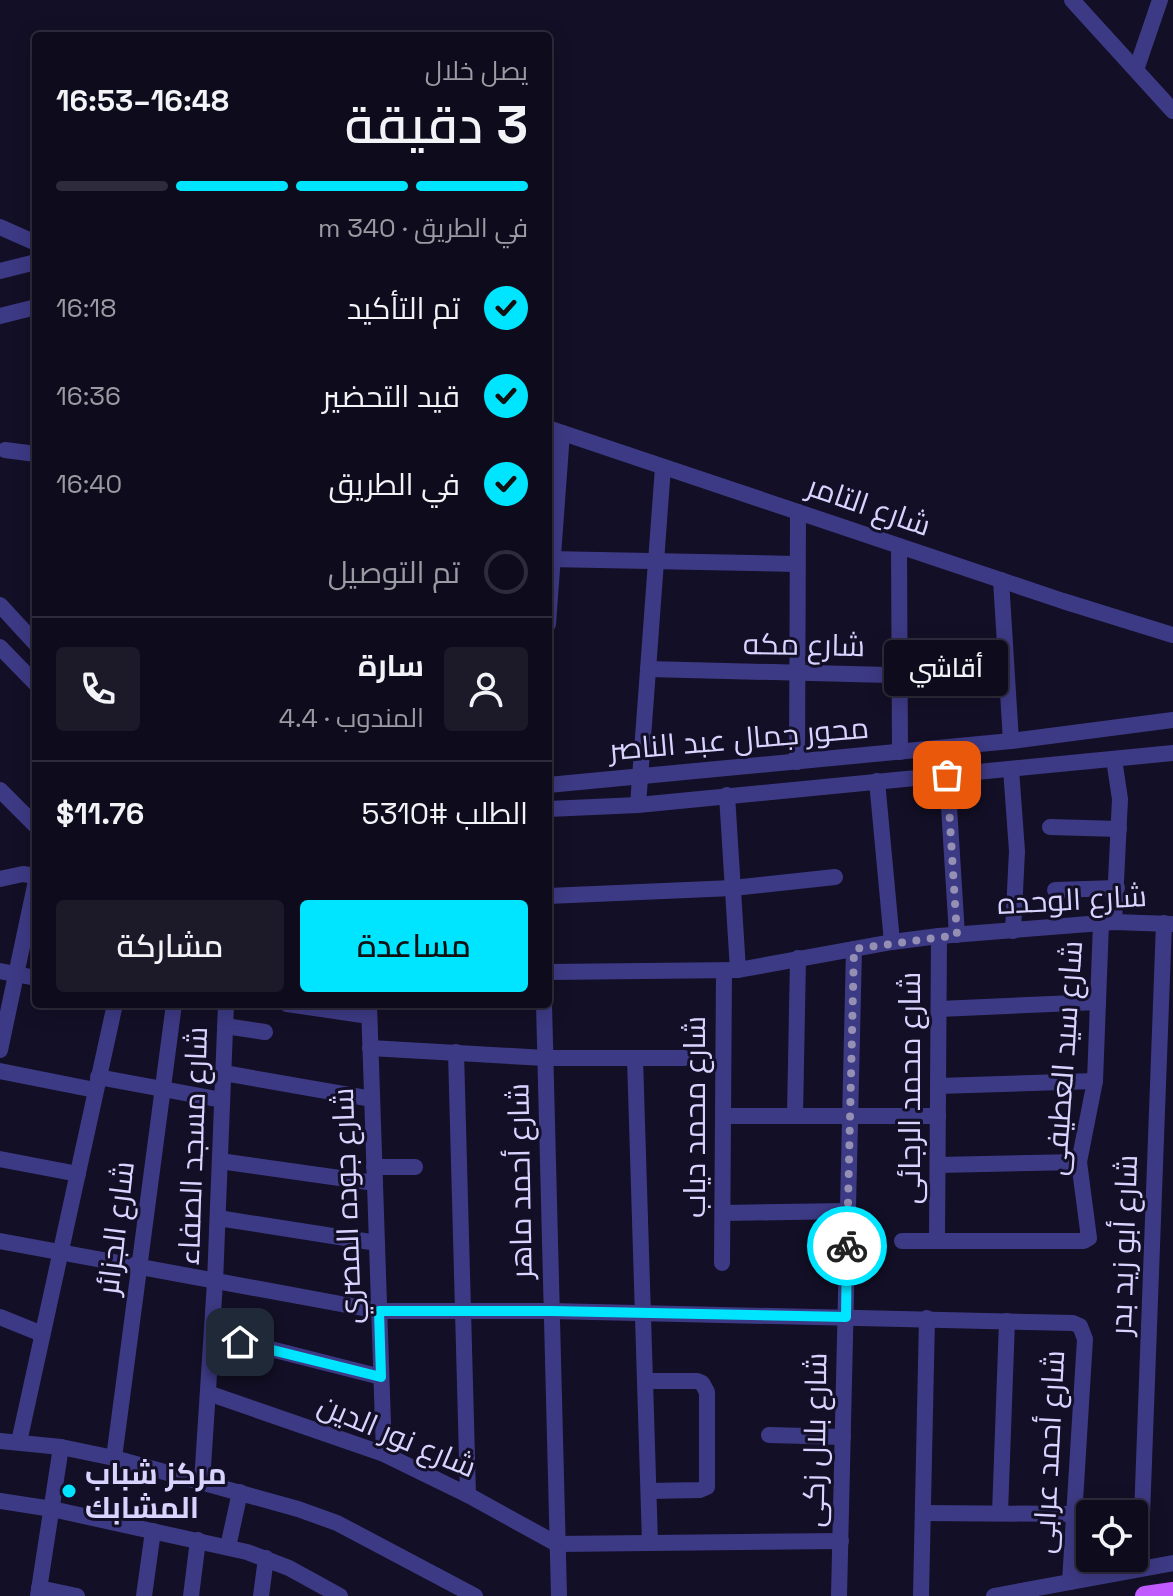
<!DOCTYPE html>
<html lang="ar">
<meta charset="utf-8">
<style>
:root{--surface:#0e0b1c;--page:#1c1929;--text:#f1f3f6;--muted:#9b9ba3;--line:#2e2b3b;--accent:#00e5ff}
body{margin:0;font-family:"Space Grotesk",Cairo,sans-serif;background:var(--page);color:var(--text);direction:rtl;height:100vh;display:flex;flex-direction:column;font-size:30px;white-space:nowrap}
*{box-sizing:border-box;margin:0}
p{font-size:26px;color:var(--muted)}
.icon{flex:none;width:44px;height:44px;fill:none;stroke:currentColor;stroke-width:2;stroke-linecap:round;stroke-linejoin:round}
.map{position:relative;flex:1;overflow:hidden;direction:ltr}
.side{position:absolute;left:32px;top:32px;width:520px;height:976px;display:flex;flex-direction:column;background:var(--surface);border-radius:8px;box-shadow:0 4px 20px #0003,0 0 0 2px var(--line);direction:rtl}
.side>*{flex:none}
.tools{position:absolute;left:1076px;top:1500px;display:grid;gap:16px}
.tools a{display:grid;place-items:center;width:72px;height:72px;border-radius:8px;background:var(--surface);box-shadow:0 4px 20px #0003,0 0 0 2px var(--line);font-size:40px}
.pin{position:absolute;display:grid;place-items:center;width:68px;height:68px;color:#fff;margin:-34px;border-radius:16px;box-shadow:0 4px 12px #0006}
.courier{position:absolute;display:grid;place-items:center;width:80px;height:80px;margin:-40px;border:6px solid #00e5ff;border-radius:50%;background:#fff;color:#222;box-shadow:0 2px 10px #0007}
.bubble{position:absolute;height:56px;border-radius:8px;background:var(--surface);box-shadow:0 4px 20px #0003,0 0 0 2px var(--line);font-size:26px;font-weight:600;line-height:56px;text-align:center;direction:rtl}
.summary em{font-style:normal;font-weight:600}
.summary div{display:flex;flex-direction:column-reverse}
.summary{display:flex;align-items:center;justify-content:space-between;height:136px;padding:0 24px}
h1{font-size:52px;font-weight:600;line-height:60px}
.bar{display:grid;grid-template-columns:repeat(4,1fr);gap:12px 8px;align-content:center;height:96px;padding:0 24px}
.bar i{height:10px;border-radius:6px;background:var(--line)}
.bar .current{background:var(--accent)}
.bar p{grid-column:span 4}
.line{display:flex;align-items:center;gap:20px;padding:0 24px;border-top:2px solid var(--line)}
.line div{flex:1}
.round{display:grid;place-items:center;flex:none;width:84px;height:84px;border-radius:8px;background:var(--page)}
ol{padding:0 24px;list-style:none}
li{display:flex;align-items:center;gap:24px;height:88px}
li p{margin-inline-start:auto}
li .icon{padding:8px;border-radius:50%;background:var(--accent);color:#111;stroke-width:4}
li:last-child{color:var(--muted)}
li i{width:44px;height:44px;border:4px solid var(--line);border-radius:50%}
.action{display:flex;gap:16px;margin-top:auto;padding:16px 24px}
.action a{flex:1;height:92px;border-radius:8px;background:var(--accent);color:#111;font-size:32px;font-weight:600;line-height:92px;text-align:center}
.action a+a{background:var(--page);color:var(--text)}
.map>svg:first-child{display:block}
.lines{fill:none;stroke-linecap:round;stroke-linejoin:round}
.minor{stroke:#3d3a85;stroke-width:16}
.major{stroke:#c25bff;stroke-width:20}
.done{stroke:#948fb3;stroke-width:8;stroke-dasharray:0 14.4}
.route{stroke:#00e5ff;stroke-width:10}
.poi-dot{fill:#00e5ff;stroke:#130f26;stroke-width:3}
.labels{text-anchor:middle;stroke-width:6;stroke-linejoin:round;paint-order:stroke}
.street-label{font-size:30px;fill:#d9d4ff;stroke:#130f26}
.poi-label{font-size:30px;font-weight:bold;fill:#d9d4ff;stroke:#130f26;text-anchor:start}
</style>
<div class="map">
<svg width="1173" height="1596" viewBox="0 0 1173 1596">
<rect width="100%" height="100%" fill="#130f26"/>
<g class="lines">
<!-- minor -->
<g class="minor">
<path d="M1072 0 1173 111"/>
<path d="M1136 70 1160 0"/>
<path d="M0 227 36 243"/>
<path d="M0 271 36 262"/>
<path d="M0 316 36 307"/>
<path d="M548 428 1063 601 1173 635"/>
<path d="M5 450 36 454"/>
<path d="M899 546 900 752"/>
<path d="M548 559 797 564"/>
<path d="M1001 580 1011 741"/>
<path d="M0 605 36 644"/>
<path d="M548 624 562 433"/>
<path d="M0 647 36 684"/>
<path d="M648 669 1006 678"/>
<path d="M797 762 798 512"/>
<path d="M1011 769 1017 851 1013 931"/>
<path d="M947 775 957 935"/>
<path d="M877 781 892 942"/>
<path d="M548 785 1011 741 1173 720"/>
<path d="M0 790 36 826"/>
<path d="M727 795 738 970"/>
<path d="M638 805 663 467"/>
<path d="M548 809 638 805 1173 753"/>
<path d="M1050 827 1119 829"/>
<path d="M0 879 23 874 36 876"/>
<path d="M1055 890 1117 888"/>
<path d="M548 896 733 888 835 877"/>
<path d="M1114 922 1120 799 1114 759"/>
<path d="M0 971 36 978"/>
<path d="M548 972 738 970 892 942 939 936 1114 922 1171 924"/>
<path d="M287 1004 369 1016"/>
<path d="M369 1004 384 1454"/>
<path d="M544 1004 559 1596"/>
<path d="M939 1009 1098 1002"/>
<path d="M225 1026 265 1032"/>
<path d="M370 1048 545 1058H684"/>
<path d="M0 1050 36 881"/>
<path d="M456 1052 468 1495"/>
<path d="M635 1058 650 1543"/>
<path d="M0 1071 95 1090"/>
<path d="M224 1073 372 1099"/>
<path d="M98 1077 222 1100"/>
<path d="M938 1086 1095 1081"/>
<path d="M724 1116H938"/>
<path d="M795 1116 798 958"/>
<path d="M0 1159 78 1174"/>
<path d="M220 1161 375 1183"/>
<path d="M938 1165 1079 1162"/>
<path d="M374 1167H415"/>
<path d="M723 1213 848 1211"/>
<path d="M218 1218 377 1243"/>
<path d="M0 1241 379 1311H551L1073 1323 1080 1326 1085 1339 1070 1582"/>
<path d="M902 1241H1084L1089 1238 1079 1162 1095 1081 1101 923"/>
<path d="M937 1241 939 936"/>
<path d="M722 1263 724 971"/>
<path d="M0 1317 42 1334"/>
<path d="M212 1334 381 1377"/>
<path d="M645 1381H697L702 1383 707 1392V1487L700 1490 649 1491"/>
<path d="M208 1393 384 1454 468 1495 557 1544 841 1541"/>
<path d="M769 1435 843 1437"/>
<path d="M0 1441 61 1447 114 1458 298 1509 337 1523 475 1596"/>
<path d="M19 1442 115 1004"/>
<path d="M114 1458 174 1004"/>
<path d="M202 1482 215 1282 226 1004"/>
<path d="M0 1501 52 1509 247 1552 289 1568 340 1596"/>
<path d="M923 1513 1074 1514"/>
<path d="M1000 1513 1007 1321"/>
<path d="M228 1547 240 1492"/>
<path d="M1140 1569 1164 923"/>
<path d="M39 1588 77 1596"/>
<path d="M38 1596 61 1447"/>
<path d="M144 1596 153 1531"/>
<path d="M191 1596 198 1540"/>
<path d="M261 1596 266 1558"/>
<path d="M839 1596 854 949"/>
<path d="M921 1596 927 1318"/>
<path d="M994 1596 1173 1563"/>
</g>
<!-- major -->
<path class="major" d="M1145 1596 1173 1592"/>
</g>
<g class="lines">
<!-- done -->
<path class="done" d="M847 1246 854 949 957 935 947 775"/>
<!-- route -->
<path class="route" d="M240 1342 381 1377 379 1311H551L846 1317 847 1246"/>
</g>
<!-- markers -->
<circle class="poi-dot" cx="69" cy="1491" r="8"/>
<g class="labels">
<!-- street labels -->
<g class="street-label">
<text transform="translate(869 506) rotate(19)" y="10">شارع التامر</text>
<text transform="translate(804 645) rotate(1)" y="10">شارع مكه</text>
<text transform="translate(739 739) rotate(-5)" y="10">محور جمال عبد الناصر</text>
<text transform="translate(1072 900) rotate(-3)" y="10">شارع الوحده</text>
<text transform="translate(1064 1058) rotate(-86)" y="10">شارع سيد العطيفى</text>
<text transform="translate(910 1088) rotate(-90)" y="10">شارع محمد الرجائى</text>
<text transform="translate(695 1117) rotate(-90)" y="10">شارع محمد دياب</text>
<text transform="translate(193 1146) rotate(-88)" y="10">شارع مسجد الصفاء</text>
<text transform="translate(520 1181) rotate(-91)" y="10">شارع أحمد ماهر</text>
<text transform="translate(347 1206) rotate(-92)" y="10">شارع جوده المصري</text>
<text transform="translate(116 1228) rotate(-83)" y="10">شارع الجزائر</text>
<text transform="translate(1124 1245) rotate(-88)" y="10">شارع أبو زيد بدر</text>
<text transform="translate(397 1436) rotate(23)" y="10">شارع نور الدين</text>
<text transform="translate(815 1440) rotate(-89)" y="10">شارع بلال زكى</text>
<text transform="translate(1049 1452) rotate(-87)" y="10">شارع أحمد عرابى</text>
</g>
<!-- poi labels -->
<g class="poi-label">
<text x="85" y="1484">مركز شباب<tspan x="85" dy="34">المشابك</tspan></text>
</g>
</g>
</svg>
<div class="tools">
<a><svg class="icon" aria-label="locate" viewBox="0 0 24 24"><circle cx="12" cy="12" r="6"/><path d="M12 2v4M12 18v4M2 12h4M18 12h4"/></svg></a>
</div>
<div class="pin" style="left:947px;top:775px;background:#ea580c"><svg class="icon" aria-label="bag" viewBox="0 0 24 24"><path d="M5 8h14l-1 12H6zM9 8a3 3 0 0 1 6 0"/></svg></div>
<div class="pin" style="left:240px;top:1342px;background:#1f2937"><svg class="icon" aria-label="home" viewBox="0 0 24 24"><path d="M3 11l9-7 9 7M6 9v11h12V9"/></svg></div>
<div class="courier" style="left:847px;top:1246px"><svg class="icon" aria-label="bike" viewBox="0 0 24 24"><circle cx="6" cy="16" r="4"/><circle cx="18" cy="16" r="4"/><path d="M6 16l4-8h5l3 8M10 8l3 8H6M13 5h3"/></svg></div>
<div class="bubble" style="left:884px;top:640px;width:124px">أقاشي</div>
<section class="side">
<div class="summary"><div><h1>3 دقيقة</h1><p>يصل خلال</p></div><em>16:48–16:53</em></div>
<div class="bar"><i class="current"></i><i class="current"></i><i class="current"></i><i></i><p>في الطريق · 340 m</p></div>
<ol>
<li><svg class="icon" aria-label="check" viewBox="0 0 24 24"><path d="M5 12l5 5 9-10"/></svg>تم التأكيد<p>16:18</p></li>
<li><svg class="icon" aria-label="check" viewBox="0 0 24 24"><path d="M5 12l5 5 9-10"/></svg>قيد التحضير<p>16:36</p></li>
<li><svg class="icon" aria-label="check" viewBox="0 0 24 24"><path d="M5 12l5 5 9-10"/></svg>في الطريق<p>16:40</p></li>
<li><i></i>تم التوصيل</li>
</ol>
<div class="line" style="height:144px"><a class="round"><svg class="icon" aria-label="person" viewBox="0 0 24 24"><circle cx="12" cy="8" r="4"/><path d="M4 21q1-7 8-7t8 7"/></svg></a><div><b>سارة</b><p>المندوب · 4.4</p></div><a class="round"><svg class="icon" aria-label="phone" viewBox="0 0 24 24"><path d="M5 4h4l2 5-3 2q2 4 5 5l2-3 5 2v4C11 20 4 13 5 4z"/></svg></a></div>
<div class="line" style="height:104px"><div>الطلب #5310</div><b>$11.76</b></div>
<div class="action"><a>مساعدة</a><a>مشاركة</a></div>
</section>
</div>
